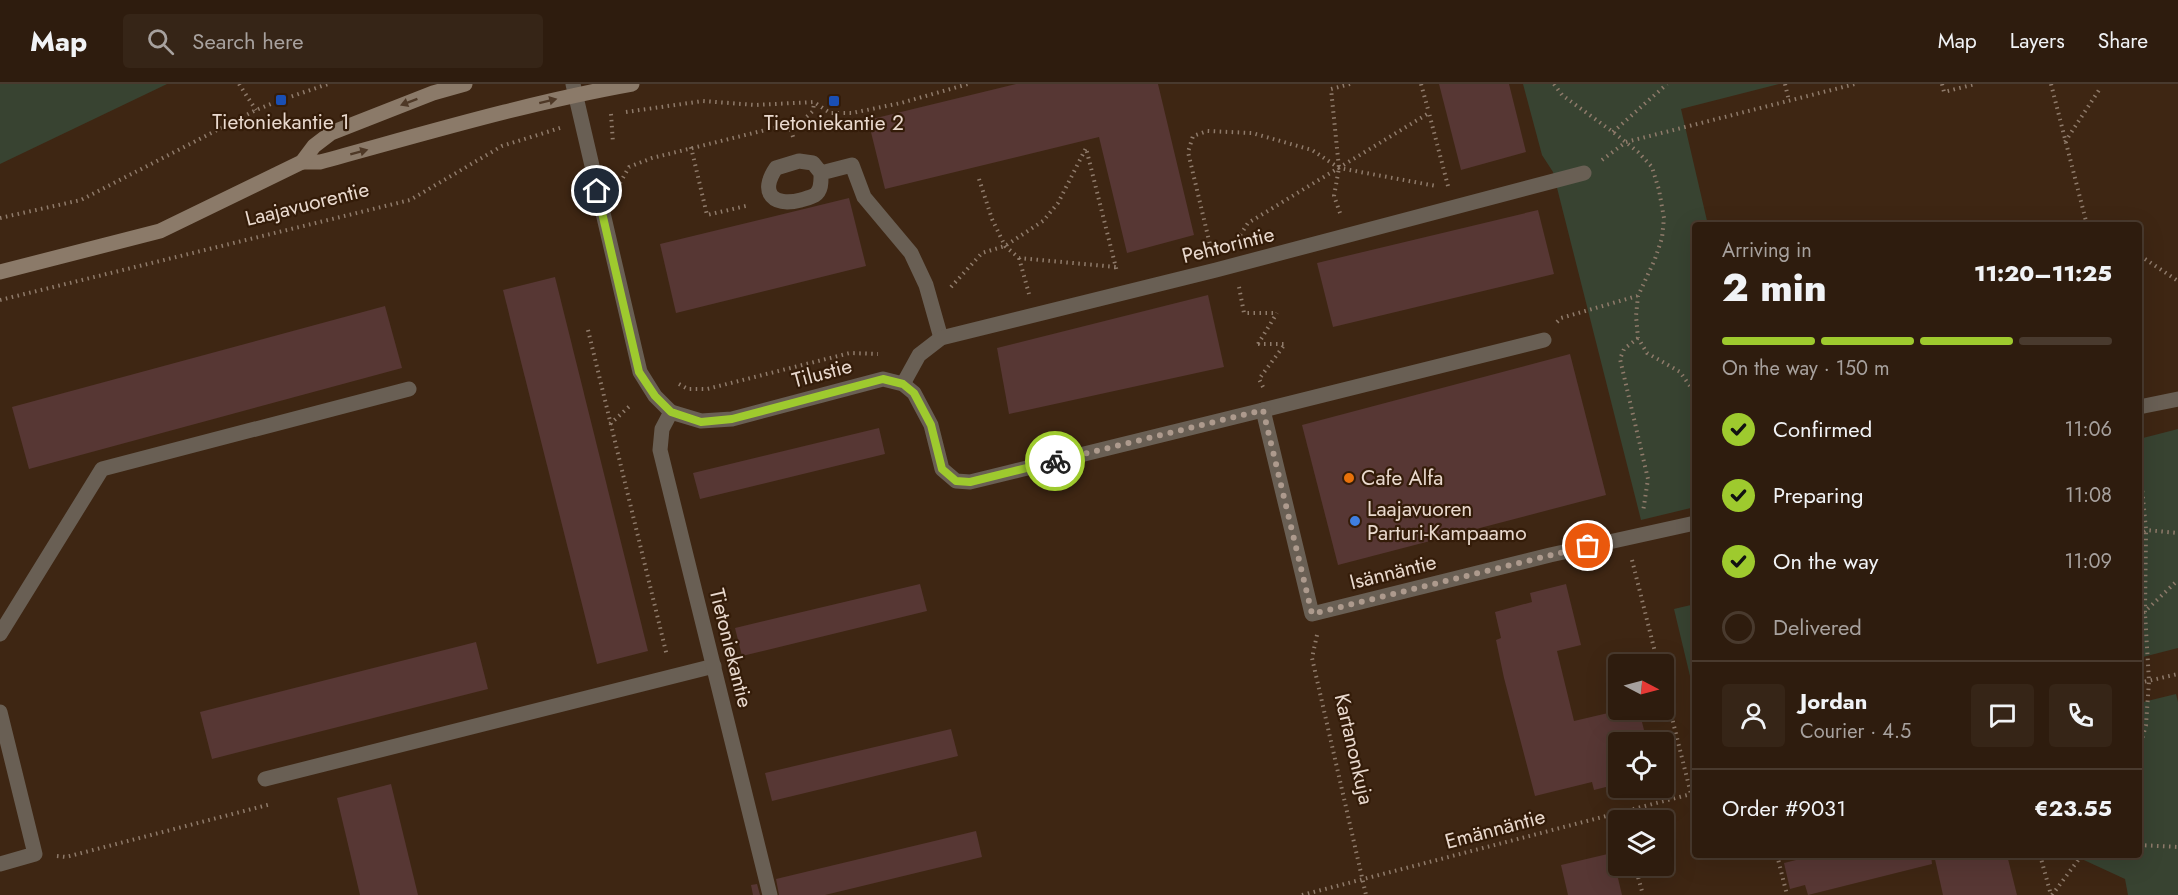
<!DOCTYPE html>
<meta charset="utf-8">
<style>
:root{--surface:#2e1c0e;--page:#362517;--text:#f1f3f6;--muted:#a7a19e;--line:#493a2e;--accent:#9eca2e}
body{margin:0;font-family:Jost,sans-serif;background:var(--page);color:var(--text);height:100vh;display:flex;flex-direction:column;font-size:22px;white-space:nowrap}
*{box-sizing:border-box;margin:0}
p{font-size:20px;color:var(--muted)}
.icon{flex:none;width:33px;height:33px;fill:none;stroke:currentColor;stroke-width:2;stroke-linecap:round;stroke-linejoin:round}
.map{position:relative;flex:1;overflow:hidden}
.sheet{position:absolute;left:1692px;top:138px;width:450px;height:636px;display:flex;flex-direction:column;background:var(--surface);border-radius:6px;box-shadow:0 6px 24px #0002,0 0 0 2px var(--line)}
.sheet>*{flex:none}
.needle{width:39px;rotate:96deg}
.fabs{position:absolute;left:1608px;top:570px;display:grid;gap:12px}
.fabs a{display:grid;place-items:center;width:66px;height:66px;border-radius:6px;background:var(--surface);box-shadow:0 6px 24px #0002,0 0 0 2px var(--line);font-size:30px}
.pin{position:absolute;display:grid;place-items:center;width:51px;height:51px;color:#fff;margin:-26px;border:3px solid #fff;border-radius:50%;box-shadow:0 2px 6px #0007}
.courier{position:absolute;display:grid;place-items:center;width:60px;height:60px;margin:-30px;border:4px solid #9eca2e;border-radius:50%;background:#fff;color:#222;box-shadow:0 2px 8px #0007}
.head em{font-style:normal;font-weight:800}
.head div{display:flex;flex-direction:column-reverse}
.head{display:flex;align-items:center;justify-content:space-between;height:102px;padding:0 30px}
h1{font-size:39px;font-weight:800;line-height:45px}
.bar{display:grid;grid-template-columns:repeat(4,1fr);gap:9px 6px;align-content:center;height:72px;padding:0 30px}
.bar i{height:8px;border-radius:4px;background:var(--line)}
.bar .active{background:var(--accent)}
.bar p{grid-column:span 4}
.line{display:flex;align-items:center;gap:15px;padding:0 30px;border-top:2px solid var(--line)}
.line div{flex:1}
.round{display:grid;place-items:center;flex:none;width:63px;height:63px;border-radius:6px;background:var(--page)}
ol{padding:0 30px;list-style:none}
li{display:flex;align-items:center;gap:18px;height:66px}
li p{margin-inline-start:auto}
li .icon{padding:6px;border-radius:50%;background:var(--accent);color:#111;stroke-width:4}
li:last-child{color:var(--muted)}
li i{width:33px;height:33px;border:3px solid var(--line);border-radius:50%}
header{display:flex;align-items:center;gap:36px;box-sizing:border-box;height:84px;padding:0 30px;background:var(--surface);border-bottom:2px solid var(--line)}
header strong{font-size:28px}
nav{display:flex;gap:33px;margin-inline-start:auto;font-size:21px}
.search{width:420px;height:54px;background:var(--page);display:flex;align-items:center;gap:15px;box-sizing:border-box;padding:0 21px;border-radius:6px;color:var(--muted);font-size:22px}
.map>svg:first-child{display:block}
.green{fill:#384331}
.building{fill:#573734}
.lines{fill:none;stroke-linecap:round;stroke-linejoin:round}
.path{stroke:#8f7b6b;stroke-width:4;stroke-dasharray:1.5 4.5;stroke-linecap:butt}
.service{stroke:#695f54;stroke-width:15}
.minor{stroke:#695f54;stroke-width:15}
.secondary{stroke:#8b7a69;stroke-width:15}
.oneway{fill:#4e3826}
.done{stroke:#ad9a8d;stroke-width:6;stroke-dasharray:0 10.8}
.route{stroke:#9eca2e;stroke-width:8}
.transit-dot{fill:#1a4fb4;stroke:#341c09;stroke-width:2}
.food-dot{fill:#e8710a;stroke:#341c09;stroke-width:2}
.shop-dot{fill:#3f7fe0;stroke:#341c09;stroke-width:2}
.labels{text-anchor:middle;stroke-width:4.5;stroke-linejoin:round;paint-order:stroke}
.poi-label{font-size:21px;fill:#e9d9ce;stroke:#341c09}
.street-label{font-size:21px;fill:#e9d9ce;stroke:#341c09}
</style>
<header>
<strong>Map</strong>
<div class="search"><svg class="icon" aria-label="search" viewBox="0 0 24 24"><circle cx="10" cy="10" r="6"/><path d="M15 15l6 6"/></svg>Search here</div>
<nav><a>Map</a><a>Layers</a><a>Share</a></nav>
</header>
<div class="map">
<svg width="2178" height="811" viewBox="0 0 2178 811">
<rect width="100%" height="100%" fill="#3e2613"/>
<!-- green -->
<g class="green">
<path d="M0 0H167L0 80Z"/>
<path d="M1523 0H1779L1681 25 1708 141H1695V423L1641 436 1553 88 1542 71Z"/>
<path d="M2178 345V564L2139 574V355Z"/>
<path d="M1695 520V613L1674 525Z"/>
<path d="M2176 610 2178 618V811H2128L2125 795 2073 771H2139V619Z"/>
</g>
<!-- building -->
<g class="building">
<path d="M1016 0H1158L1194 151 1127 169 1099 53 885 105 868 36Z"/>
<path d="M1439 0H1509L1526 68 1461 86Z"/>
<path d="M849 114 866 182 676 229 660 160Z"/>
<path d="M1538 126 1554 190 1333 243 1317 179Z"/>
<path d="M555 193 648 567 597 580 503 206Z"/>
<path d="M1208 211 1224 283 1009 330 997 264Z"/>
<path d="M385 222 402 284 29 385 12 323Z"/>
<path d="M1570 270 1606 411 1338 481 1302 341Z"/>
<path d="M879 344 885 370 700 415 693 389Z"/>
<path d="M920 500 927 527 742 572 735 544Z"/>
<path d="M1566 500 1581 561 1557 567 1574 637 1621 626H1639L1647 658H1618V700L1594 706 1592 698 1535 712 1504 594 1496 556 1501 554 1495 528 1532 518 1530 509Z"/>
<path d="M476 558 488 605 212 675 200 628Z"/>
<path d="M951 645 958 672 772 717 765 689Z"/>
<path d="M391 700 418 811H360L337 714Z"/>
<path d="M976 747 982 773 825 811H779L776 795Z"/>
<path d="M1612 769 1622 811H1568L1561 781Z"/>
<path d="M1816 771H1931L1932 780 1808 811 1805 801 1790 805 1784 779Z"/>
<path d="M1934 771H2007L2017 811H1943Z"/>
<path d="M757 800 760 811H753L751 801Z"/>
</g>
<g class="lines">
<!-- path -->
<g class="path">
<path d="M239 0 256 26"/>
<path d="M1421 0 1429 29"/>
<path d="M1554 0 1562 11 1613 48 1638 68 1652 83 1659 106 1664 134 1662 154 1655 175 1638 212 1636 232 1638 254 1647 269 1680 288 1690 302 1695 313"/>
<path d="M1785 0 1789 17"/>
<path d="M1942 0 1944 8 1975 0"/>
<path d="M2051 0 2087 141"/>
<path d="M626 28 703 17 755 21 814 18 830 29H852L901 19 968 0"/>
<path d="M611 30 613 59"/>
<path d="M789 40 794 56"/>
<path d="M1613 48 1667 0"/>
<path d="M2065 58 2099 6"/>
<path d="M691 63 707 131 750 121"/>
<path d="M1602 76 1626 58 1855 0"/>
<path d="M979 95 992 135 1005 162 1019 174 1116 183"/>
<path d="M620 99 629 83 652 74 802 37 813 27 814 19"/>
<path d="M1340 129 1334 112 1339 84 1331 5 1350 0"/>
<path d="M0 134 81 116 256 26 281 16 328 0"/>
<path d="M1237 156 1248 139 1429 29 1448 102"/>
<path d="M1211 165 1188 68 1193 52 1207 47 1252 49 1312 66 1339 84 1436 102"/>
<path d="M1019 174 1029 210"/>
<path d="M2145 175 2178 197"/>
<path d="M951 203 982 169 1005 162 1043 137 1058 119 1086 64 1117 188"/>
<path d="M1239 203 1244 229H1277"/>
<path d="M0 216 410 116 502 62 560 44"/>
<path d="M1557 238 1561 234 1637 212"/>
<path d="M588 246 667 572"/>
<path d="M1638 254 1624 265 1620 275 1648 395 1643 428"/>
<path d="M1258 260 1277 229"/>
<path d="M1258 260H1284"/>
<path d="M679 300 688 305H707L850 269 878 270"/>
<path d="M1263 303 1259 295 1285 260"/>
<path d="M610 340 632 320"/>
<path d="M2139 371 2146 446 2145 529 2149 597 2146 641 2139 666"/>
<path d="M2139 451 2146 446 2178 449"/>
<path d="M1632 476 1658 580"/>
<path d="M2139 533 2178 496"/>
<path d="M1317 551 1312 574 1366 811"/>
<path d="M2139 599 2178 590"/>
<path d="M1664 602 1691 710"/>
<path d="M1621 728 1624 736"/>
<path d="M2139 761 2178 763"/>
<path d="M1777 771 1787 811"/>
<path d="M2040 771 2051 811"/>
<path d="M57 772 66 773 271 720"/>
<path d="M1635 782 1643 811"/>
<path d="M1302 811 1695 709"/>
<path d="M2052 811 2082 771"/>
</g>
<!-- service -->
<g class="service">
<path d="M821 89 813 79 799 77 776 84C759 109 773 123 801 116 804 115 812 113 815 111 822 106 821 97 821 89L852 81 864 113 911 169 926 201 941 254"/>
<path d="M1544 256 1263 326 1312 530 1550 471 1695 439"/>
<path d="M2139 323 2178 315"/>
<path d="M0 550 102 385 409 305"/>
<path d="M0 628 35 770 0 780"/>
<path d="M265 695 714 582"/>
</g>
<!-- minor -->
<g class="minor">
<path d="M573 0 640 288 655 312 671 328 701 337 732 335 883 295 903 300 914 309 931 341 942 385 956 397 970 398 1263 326"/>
<path d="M903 300 919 271 941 254 1216 186 1584 89"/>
<path d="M671 328 662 345 660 366 770 811"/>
</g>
<!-- secondary -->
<g class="secondary">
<path d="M302 78H320C423 50 526 19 632 0"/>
<path d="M0 188 160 147 302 78 314 62 331 49 433 9 465 0"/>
</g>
</g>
<!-- one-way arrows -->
<defs><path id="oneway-solid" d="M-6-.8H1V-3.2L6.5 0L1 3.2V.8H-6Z" transform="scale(1.5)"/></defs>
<g class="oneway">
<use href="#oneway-solid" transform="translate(548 17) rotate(-14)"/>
<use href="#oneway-solid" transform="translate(409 18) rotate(159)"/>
<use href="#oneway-solid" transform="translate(359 68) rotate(-15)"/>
</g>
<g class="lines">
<!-- done -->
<path class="done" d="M1055 377 1263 326 1312 530 1588 462"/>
<!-- route -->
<path class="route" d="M597 107 639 288 655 312 671 328 701 338 732 335 883 295 903 300 914 309 931 341 942 385 956 397 970 398 1055 377"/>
</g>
<!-- markers -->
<g class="transit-dot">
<rect x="275" y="10" width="12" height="12" rx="3"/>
<rect x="828" y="11" width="12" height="12" rx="3"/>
</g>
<circle class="food-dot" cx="1349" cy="394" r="6"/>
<circle class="shop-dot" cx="1355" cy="437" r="6"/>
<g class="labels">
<!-- poi labels -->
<g class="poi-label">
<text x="281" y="45">Tietoniekantie 1</text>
<text x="834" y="46">Tietoniekantie 2</text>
<text x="1361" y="401" text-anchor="start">Cafe Alfa</text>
<text x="1367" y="432" text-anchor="start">Laajavuoren<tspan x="1367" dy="24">Parturi-Kampaamo</tspan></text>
</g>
<!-- street labels -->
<g class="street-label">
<text transform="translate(307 120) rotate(-14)" y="7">Laajavuorentie</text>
<text transform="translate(1228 161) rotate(-14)" y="7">Pehtorintie</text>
<text transform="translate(822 289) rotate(-15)" y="7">Tilustie</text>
<text transform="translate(1393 488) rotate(-14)" y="7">Isännäntie</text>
<text transform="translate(731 564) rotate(76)" y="7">Tietoniekantie</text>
<text transform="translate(1354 665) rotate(77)" y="7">Kartanonkuja</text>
<text transform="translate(1495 745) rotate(-15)" y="7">Emännäntie</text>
</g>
</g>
</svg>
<div class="fabs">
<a><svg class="needle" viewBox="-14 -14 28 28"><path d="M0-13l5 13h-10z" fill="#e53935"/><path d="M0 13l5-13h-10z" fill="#a7a19e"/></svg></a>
<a><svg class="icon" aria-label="locate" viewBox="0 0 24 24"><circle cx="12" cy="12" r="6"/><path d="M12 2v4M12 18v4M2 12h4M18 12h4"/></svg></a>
<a><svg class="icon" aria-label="layers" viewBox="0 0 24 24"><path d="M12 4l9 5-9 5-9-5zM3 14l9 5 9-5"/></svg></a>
</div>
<div class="pin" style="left:1588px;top:462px;background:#ea580c"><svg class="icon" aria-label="bag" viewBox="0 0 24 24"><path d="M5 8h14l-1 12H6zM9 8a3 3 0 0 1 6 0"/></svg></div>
<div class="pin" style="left:597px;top:107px;background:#1f2937"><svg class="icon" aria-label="home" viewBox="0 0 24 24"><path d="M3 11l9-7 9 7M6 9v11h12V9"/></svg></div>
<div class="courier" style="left:1055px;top:377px"><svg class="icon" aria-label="bike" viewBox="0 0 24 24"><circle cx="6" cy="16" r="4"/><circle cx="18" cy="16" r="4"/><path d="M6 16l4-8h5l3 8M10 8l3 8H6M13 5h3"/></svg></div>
<section class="sheet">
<div class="head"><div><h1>2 min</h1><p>Arriving in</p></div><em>11:20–11:25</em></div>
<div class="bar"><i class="active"></i><i class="active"></i><i class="active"></i><i></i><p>On the way · 150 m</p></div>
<ol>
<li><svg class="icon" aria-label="check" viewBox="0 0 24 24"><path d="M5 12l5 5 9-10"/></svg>Confirmed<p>11:06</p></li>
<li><svg class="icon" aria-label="check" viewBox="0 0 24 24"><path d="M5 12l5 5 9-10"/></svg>Preparing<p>11:08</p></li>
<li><svg class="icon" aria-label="check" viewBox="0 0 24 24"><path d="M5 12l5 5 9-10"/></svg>On the way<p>11:09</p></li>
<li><i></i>Delivered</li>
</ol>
<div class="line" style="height:108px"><a class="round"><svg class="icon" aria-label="person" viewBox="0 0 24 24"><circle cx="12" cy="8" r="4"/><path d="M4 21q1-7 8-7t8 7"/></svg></a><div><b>Jordan</b><p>Courier · 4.5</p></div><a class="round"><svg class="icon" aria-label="chat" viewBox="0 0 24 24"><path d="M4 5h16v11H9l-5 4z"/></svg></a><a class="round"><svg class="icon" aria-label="phone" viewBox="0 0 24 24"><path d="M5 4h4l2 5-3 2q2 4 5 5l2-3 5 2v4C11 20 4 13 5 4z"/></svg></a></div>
<div class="line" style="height:78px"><div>Order #9031</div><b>€23.55</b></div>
</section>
</div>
